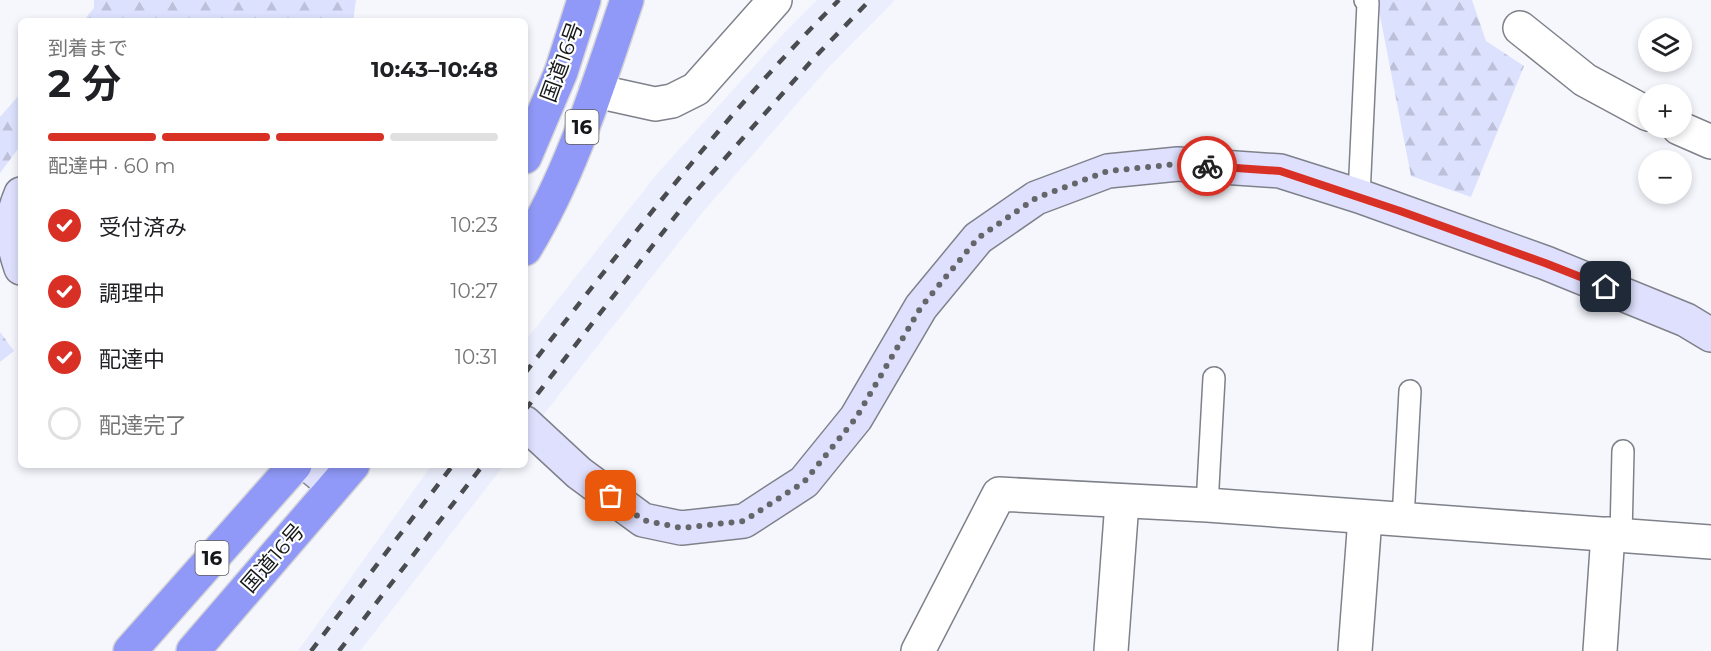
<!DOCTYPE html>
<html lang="ja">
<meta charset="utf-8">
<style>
:root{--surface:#fff;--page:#f2f2f2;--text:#202124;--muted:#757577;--line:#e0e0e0;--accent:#d93025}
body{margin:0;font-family:Montserrat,"Noto Sans JP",sans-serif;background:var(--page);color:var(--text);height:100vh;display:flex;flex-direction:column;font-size:22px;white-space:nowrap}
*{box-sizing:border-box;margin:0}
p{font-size:20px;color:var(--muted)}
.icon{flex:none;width:33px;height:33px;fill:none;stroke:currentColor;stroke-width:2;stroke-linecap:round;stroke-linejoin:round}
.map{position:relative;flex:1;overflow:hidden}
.sheet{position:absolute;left:18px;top:18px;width:510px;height:450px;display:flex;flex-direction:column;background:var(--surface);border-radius:9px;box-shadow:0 3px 9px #0003}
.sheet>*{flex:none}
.controls{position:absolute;left:1638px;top:18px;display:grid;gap:12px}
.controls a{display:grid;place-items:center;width:54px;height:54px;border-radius:50%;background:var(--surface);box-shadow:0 3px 9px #0003;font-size:30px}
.pin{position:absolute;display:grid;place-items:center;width:51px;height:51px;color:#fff;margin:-26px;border-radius:12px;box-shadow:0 3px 9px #0006}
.courier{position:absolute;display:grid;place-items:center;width:60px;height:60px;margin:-30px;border:4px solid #d93025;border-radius:50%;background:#fff;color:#222;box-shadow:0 2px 8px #0007}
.summary em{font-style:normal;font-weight:700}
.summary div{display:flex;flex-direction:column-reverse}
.summary{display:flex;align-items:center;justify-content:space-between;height:102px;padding:0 30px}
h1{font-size:39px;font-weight:700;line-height:45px}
.bar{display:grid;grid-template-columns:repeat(4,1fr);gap:9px 6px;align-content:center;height:72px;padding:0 30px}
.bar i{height:8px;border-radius:4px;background:var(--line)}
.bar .on{background:var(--accent)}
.bar p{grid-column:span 4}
ol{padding:0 30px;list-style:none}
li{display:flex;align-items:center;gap:18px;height:66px}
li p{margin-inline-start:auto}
li .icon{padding:6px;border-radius:50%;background:var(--accent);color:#fff;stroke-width:4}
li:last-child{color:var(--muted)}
li i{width:33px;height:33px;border:3px solid var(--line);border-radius:50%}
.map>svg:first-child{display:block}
.built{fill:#ebeefc}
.forest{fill:url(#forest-firs)}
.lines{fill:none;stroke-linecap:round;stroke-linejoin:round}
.lane-casing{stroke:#7f818a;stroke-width:24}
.street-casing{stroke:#7f818a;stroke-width:36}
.secondary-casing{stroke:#7f818a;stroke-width:36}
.highway-casing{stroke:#d5d5d6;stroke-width:36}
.lane{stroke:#fff;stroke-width:21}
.street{stroke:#fff;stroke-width:33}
.secondary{stroke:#dee0fd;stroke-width:33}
.highway{stroke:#9099f7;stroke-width:33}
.rail{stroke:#4b4c50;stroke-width:4.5;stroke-dasharray:10 10;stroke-linecap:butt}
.done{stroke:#65666a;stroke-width:6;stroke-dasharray:0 10.8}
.route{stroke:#d93025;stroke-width:8}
.labels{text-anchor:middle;stroke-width:4.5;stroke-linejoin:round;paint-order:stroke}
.shield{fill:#fff;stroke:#5d5d5f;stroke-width:1.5}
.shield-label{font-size:20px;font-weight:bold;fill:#17181b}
.street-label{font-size:21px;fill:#17181b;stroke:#fff}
</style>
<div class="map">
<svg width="1711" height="651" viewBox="0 0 1711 651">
<defs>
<pattern id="forest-firs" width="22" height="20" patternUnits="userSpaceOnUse" patternTransform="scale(1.5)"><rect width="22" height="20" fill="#dce1fd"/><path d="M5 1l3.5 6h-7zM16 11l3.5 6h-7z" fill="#bcc0d8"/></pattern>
</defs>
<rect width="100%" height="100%" fill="#f6f7fd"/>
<!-- built -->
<g class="built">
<path d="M817 0H895L828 68 702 213 525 438V341L657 174 786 31Z"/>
<path d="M432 465H504L360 651H298Z"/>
</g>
<!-- forest -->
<g class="forest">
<path d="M94 0H356L353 21H83L94 8Z"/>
<path d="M1377 0H1472L1486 41 1524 66 1471 197 1411 176Z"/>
<path d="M21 93V145L0 173V117Z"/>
<path d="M0 332 14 351 0 362Z"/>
</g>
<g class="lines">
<!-- lane casing -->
<g class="lane-casing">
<g id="lane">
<path d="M1359 196 1368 3 1365 0"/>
<path d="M1207 505 1214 378"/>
<path d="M1403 519 1410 391"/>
<path d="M1621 536 1623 451"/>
</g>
</g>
<!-- street casing -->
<g class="street-casing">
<g id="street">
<path d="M1520 28 1585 80 1648 114"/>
<path d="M596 91 655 104 672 101 696 89 775 0"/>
<path d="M1679 128 1711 142"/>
<path d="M918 651 999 494 1207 505 1711 542"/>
<path d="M1111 651 1122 502"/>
<path d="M1355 651 1365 518"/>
<path d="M1600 651 1608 534"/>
</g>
</g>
<!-- secondary casing -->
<g class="secondary-casing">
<g id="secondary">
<path d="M21 194C9 222 11 239 21 268"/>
<path d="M525 423 579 473 643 520 681 528 744 521 804 482 856 418 921 307 978 238 1036 198 1108 171 1178 164 1280 171 1359 196 1546 263 1686 320 1711 335"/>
<path d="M309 465 334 486"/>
</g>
</g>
<!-- highway casing -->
<g class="highway-casing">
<g id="highway">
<path d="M525 157 561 72 584 0"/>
<path d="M525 249C572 172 598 85 627 0"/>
<path d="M130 651 295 465"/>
<path d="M193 651 353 465"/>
</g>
</g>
<!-- lane -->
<use href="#lane" class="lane"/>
<!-- street -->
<use href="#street" class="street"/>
<!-- secondary -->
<use href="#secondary" class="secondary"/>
<!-- highway -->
<use href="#highway" class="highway"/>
<!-- rail -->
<g class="rail">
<path d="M525 373C625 245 724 115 839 0"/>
<path d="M525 410 688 200 815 57 870 0"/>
<path d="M311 651 453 465"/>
<path d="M339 651 483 465"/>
</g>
</g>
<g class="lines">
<!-- done -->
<path class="done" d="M611 496 643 520 681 528 744 521 804 482 856 418 921 307 978 238 1036 198 1108 171 1178 164 1207 166"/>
<!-- route -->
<path class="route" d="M1207 166 1280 171 1400 211 1545 263 1606 287"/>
</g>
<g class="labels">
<!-- shield labels -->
<g class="shield">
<rect x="565.5" y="110" width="33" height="34" rx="4.5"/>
<rect x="195.5" y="541" width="33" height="34" rx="4.5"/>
</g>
<g class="shield-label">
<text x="582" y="134">16</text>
<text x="212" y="565">16</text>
</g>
<!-- street labels -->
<g class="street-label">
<text transform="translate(562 62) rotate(-70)" y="7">国道16号</text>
<text transform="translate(273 558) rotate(-49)" y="7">国道16号</text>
</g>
</g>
</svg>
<div class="controls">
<a><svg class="icon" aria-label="layers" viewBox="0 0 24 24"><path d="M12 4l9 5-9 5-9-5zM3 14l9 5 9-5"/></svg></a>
<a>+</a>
<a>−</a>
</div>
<div class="pin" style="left:611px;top:496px;background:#ea580c"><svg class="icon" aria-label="bag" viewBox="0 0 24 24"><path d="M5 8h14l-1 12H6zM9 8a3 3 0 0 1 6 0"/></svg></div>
<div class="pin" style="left:1606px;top:287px;background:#1f2937"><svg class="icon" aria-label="home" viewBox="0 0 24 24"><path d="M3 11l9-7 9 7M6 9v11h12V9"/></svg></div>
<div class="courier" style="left:1207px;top:166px"><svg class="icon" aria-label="bike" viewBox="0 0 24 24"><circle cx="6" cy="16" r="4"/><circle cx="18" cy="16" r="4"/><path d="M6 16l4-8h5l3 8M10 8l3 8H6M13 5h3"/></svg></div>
<section class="sheet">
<div class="summary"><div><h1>2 分</h1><p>到着まで</p></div><em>10:43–10:48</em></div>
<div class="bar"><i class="on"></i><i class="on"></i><i class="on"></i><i></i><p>配達中 · 60 m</p></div>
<ol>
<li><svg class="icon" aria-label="check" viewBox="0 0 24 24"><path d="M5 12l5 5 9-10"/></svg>受付済み<p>10:23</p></li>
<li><svg class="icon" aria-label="check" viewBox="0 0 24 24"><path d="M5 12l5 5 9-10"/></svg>調理中<p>10:27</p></li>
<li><svg class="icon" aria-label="check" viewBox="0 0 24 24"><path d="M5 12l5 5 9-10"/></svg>配達中<p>10:31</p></li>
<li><i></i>配達完了</li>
</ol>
</section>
</div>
